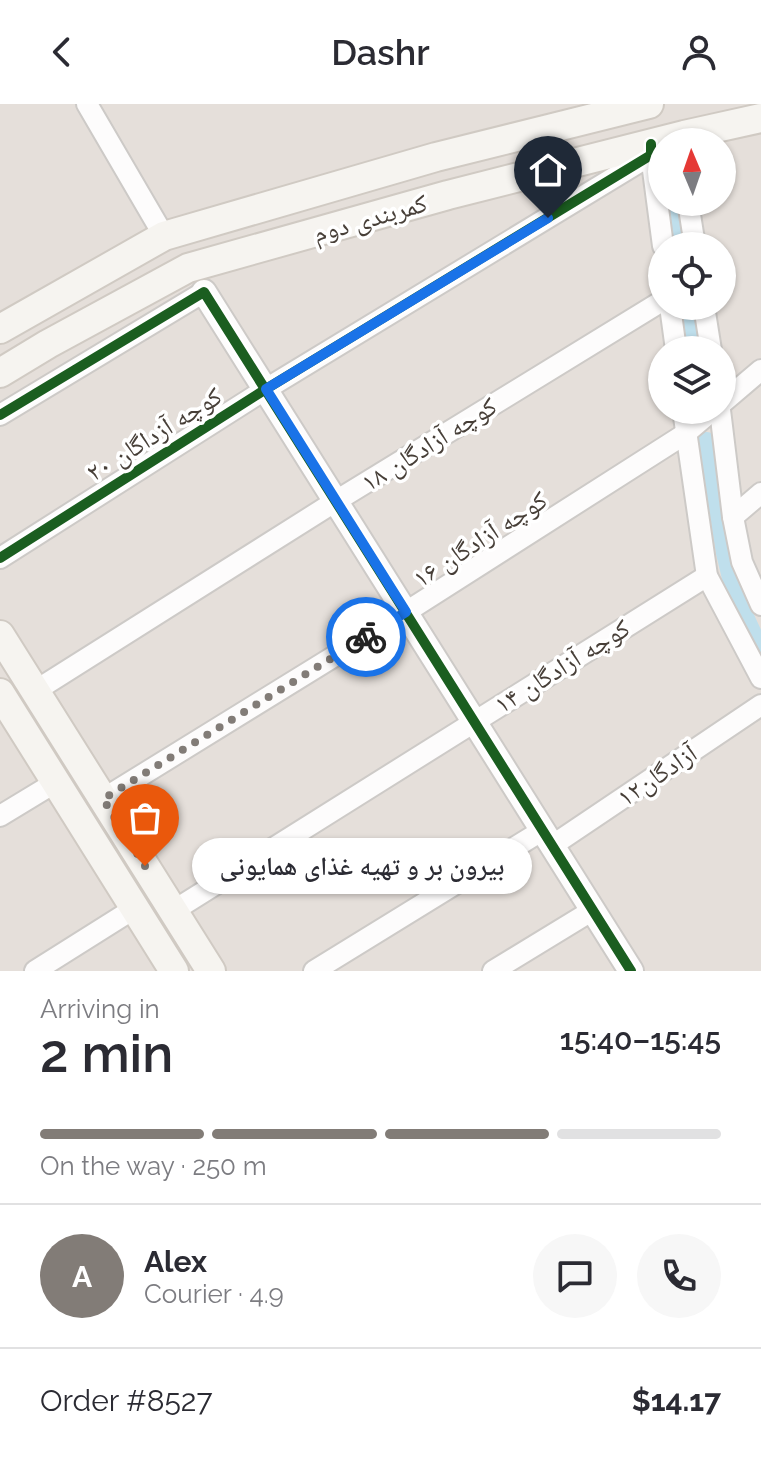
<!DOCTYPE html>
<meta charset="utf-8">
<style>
:root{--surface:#fff;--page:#f7f7f7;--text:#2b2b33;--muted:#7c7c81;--line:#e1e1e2;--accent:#827c77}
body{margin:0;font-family:Raleway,"Noto Naskh Arabic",sans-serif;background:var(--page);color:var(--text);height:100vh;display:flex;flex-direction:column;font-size:30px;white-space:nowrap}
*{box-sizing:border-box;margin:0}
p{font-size:26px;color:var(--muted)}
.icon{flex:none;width:44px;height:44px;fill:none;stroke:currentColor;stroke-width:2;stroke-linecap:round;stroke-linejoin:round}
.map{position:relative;height:867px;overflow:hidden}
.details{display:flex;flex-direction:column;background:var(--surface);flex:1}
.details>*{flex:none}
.needle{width:52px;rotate:358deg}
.buttons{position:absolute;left:648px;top:24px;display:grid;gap:16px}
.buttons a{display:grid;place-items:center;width:88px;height:88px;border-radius:50%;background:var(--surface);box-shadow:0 2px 6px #0004;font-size:40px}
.pin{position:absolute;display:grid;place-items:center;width:68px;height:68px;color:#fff;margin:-82px -34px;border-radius:50% 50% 50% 0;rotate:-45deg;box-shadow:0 0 8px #0007}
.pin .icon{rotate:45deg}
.courier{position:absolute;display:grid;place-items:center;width:80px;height:80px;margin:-40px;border:6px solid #1a73e8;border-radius:50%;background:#fff;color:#222;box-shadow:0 2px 10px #0007}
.bubble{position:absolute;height:56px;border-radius:28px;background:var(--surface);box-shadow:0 2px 6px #0004;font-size:26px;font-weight:600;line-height:56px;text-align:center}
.summary em{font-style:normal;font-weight:600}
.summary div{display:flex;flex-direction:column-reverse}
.summary{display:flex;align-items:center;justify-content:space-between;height:136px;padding:0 40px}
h1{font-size:52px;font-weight:600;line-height:60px}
.bar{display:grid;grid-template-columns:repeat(4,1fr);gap:12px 8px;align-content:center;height:96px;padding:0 40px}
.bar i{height:10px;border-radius:6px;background:var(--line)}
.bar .current{background:var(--accent)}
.bar p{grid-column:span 4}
.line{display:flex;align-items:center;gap:20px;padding:0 40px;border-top:2px solid var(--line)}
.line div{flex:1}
.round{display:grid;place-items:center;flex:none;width:84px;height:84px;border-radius:42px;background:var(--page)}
header{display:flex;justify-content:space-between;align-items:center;height:104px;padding:0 40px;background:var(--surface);font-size:36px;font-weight:600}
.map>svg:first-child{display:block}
.residential{fill:#e5dfda;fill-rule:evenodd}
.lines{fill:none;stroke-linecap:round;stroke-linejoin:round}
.canal{stroke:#bfdfec;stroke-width:18}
.minor-casing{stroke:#cdcac7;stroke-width:24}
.tertiary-casing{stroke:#cdcac7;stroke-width:28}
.secondary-casing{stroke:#d0cac3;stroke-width:32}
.minor{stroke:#fdfcfc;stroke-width:20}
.tertiary{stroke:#fdfcfc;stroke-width:24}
.secondary{stroke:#f6f4f0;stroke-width:28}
.cycleway-casing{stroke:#fff;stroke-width:15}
.cycleway{stroke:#1b5e20;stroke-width:10}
.done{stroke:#827c77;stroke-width:8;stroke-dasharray:0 14.4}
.route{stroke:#1a73e8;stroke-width:10}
.labels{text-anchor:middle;stroke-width:7;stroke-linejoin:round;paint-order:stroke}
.street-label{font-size:26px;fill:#473f38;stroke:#fff}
</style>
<header><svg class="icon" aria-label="back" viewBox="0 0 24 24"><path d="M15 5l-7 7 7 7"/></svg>Dashr<svg class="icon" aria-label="person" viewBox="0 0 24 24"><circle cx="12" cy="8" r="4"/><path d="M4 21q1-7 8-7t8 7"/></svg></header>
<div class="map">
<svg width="761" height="867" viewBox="0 0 761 867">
<rect width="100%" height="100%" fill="#f1eeeb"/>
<!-- residential -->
<path class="residential" d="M0 0H761V867H0ZM662 38H722V98H662ZM662 142H722V202H662ZM662 246H722V306H662Z"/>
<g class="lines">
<!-- canal -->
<g class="canal">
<path d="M675 98 680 142"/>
<path d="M688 202 694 246"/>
<path d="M707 337 725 449 735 491 761 547"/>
</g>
<!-- minor casing -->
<g class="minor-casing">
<g id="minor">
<path d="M87 0 164 132"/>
<path d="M662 49 651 51 663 142"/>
<path d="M688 98 695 142"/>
<path d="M670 202 676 246"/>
<path d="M704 202 711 246"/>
<path d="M722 299 761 266"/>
<path d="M683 306 707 472 761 574"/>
<path d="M720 306 733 413 742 458 761 501"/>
<path d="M0 311 204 188"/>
<path d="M733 413 761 389"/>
<path d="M0 454 266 285 651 51V40"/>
<path d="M35 587 336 397 662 197"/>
<path d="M103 695 406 508 685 330 713 306"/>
<path d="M0 712 56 678"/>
<path d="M553 741 761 601"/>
<path d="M173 807 707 472"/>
<path d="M35 867 135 804"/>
<path d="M314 867 543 726"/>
<path d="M493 867 593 806"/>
</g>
</g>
<!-- tertiary casing -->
<g class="tertiary-casing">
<path id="tertiary" d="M204 188 631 867"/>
</g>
<!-- secondary casing -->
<g class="secondary-casing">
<g id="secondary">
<path d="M0 225 164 132 436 53 649 0"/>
<path d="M0 269 48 240 188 164 448 91 684 31 761 14"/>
<path d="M0 531 211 867"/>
<path d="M0 589 174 867"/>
</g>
</g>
<!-- minor -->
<use href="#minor" class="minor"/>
<!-- tertiary -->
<use href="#tertiary" class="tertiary"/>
<!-- secondary -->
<use href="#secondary" class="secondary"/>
<!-- cycleway casing -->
<g class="cycleway-casing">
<g id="cycleway">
<path d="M0 311 204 188 631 867"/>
<path d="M0 454 266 285 651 51V40"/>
</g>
</g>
<!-- cycleway -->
<use href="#cycleway" class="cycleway"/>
</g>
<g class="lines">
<!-- done -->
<path class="done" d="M145 762 103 695 366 533"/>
<!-- route -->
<path class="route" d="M366 533 406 508 266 285 548 114"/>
</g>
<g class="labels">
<!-- street labels -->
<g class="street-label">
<text transform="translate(370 114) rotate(-16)" y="9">کمربندی دوم</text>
<text transform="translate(154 330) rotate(-32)" y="9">کوچه آزداگان ۲۰</text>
<text transform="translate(429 340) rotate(-32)" y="9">کوچه آزادگان ۱۸</text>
<text transform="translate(480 435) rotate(-33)" y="9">کوچه آزادگان ۱۶</text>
<text transform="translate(562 562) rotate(-32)" y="9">کوچه آزادگان ۱۴</text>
<text transform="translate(657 671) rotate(-34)" y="9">۱۲آزادگان</text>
</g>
</g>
</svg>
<div class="buttons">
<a><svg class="needle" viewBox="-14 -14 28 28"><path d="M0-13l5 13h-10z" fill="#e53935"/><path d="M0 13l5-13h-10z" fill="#7c7c81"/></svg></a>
<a><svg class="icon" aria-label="locate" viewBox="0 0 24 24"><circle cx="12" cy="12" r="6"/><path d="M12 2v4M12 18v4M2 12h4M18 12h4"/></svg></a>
<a><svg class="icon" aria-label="layers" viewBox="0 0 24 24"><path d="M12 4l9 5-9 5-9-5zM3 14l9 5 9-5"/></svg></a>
</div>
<div class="pin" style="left:145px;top:762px;background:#ea580c"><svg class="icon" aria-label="bag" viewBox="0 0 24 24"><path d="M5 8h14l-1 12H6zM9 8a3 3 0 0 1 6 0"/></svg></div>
<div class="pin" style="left:548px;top:114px;background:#1f2937"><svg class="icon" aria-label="home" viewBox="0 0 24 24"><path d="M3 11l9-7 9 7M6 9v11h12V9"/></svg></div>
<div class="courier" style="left:366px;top:533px"><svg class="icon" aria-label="bike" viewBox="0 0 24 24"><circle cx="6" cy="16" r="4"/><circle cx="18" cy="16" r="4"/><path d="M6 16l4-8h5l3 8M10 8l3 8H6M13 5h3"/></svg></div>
<div class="bubble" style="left:192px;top:734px;width:340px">بیرون بر و تهیه غذای همایونی</div>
</div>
<section class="details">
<div class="summary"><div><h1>2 min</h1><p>Arriving in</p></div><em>15:40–15:45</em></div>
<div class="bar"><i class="current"></i><i class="current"></i><i class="current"></i><i></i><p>On the way · 250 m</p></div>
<div class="line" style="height:144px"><b class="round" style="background:var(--accent);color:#fff">A</b><div><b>Alex</b><p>Courier · 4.9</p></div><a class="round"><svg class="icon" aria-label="chat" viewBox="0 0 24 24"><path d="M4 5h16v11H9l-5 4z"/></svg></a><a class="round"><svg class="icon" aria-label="phone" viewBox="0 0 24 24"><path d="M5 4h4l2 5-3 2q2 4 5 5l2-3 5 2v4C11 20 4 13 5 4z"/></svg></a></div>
<div class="line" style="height:104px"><div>Order #8527</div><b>$14.17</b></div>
</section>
